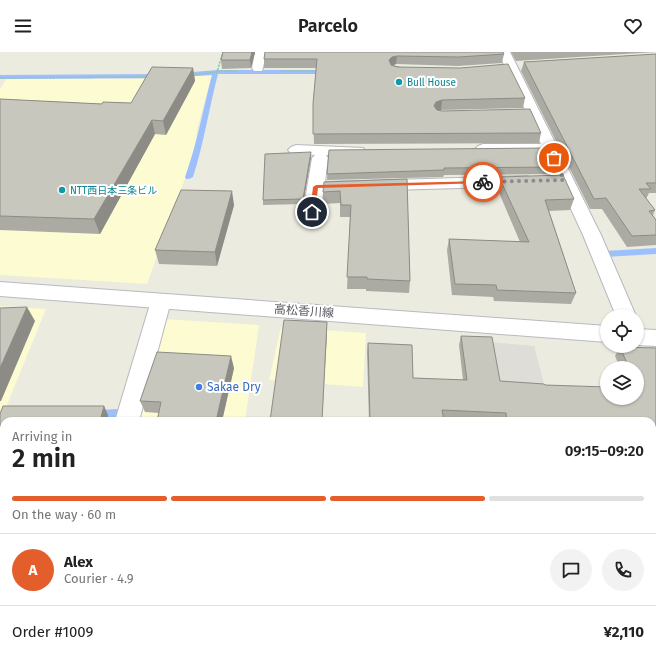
<!DOCTYPE html>
<meta charset="utf-8">
<style>
:root{--surface:#fff;--page:#f2f2f2;--text:#222;--muted:#767676;--line:#e0e0e0;--accent:#e45e2c}
body{margin:0;font-family:"Fira Sans","Noto Sans JP",sans-serif;background:var(--page);color:var(--text);height:100vh;display:flex;flex-direction:column;font-size:15px;white-space:nowrap}
*{box-sizing:border-box;margin:0}
p{font-size:13px;color:var(--muted)}
.icon{flex:none;width:22px;height:22px;fill:none;stroke:currentColor;stroke-width:2;stroke-linecap:round;stroke-linejoin:round}
.map{position:relative;flex:1;overflow:hidden}
.sheet{position:absolute;left:0px;top:365px;width:656px;height:248px;display:flex;flex-direction:column;background:var(--surface);border-radius:12px 12px 0 0;box-shadow:0 1px 3px #0004}
.sheet>*{flex:none}
.tools{position:absolute;left:600px;top:257px;display:grid;gap:8px}
.tools a{display:grid;place-items:center;width:44px;height:44px;border-radius:50%;background:var(--surface);box-shadow:0 1px 3px #0004;font-size:20px}
.pin{position:absolute;display:grid;place-items:center;width:34px;height:34px;color:#fff;margin:-17px;border:2px solid #fff;border-radius:50%;box-shadow:0 1px 4px #0007}
.courier{position:absolute;display:grid;place-items:center;width:40px;height:40px;margin:-20px;border:3px solid #e45e2c;border-radius:50%;background:#fff;color:#222;box-shadow:0 1px 5px #0007}
.overview em{font-style:normal;font-weight:600}
.overview div{display:flex;flex-direction:column-reverse}
.overview{display:flex;align-items:center;justify-content:space-between;height:68px;padding:0 12px}
h1{font-size:26px;font-weight:600;line-height:30px}
.bar{display:grid;grid-template-columns:repeat(4,1fr);gap:6px 4px;align-content:center;height:48px;padding:0 12px}
.bar i{height:5px;border-radius:3px;background:var(--line)}
.bar .current{background:var(--accent)}
.bar p{grid-column:span 4}
.line{display:flex;align-items:center;gap:10px;padding:0 12px;border-top:1px solid var(--line)}
.line div{flex:1}
.round{display:grid;place-items:center;flex:none;width:42px;height:42px;border-radius:21px;background:var(--page)}
header{display:flex;justify-content:space-between;align-items:center;height:52px;padding:0 12px;background:var(--surface);font-size:18px;font-weight:600}
.map>svg:first-child{display:block}
.commercial{fill:#fcfbd2}
.industrial{fill:#deddd7}
.lines{fill:none;stroke-linecap:round;stroke-linejoin:round}
.stream{fill:#9dc0fd;fill-rule:evenodd}
.lane-casing{stroke:#b7b8be;stroke-width:2}
.street-casing{stroke:#b7b8be;stroke-width:2}
.secondary-casing{stroke:#b8bac1;stroke-width:2}
.path{stroke:#95c3ab;stroke-width:1.5;stroke-dasharray:2.5 1;stroke-linecap:butt}
.lane{fill:#fff;fill-rule:evenodd}
.street{fill:#fff;fill-rule:evenodd}
.secondary{fill:#fff;fill-rule:evenodd}
.wall{fill:#acaba3}
.shaded-wall{fill:#8c8b85}
.building{fill:#c8c7be;stroke:#8c8b85}
.route{fill:#e45e2c}
.done{stroke:#8b8d8c;stroke-width:4;stroke-dasharray:0 7.2}
.culture-dot{fill:#0f9aa8;stroke:#fff;stroke-width:1.5}
.shop-dot{fill:#3f7fe0;stroke:#fff;stroke-width:1.5}
.labels{text-anchor:middle;stroke-width:4;stroke-linejoin:round;paint-order:stroke}
.far-culture-label{font-size:10px;fill:#0d838f;stroke:#fff;text-anchor:start}
.street-label{font-size:12px;fill:#585a60;stroke:#fff}
.shop-label{font-size:12px;fill:#366cbe;stroke:#fff;text-anchor:start}
</style>
<header><svg class="icon" aria-label="menu" viewBox="0 0 24 24"><path d="M4 6h16M4 12h16M4 18h16"/></svg>Parcelo<svg class="icon" aria-label="heart" viewBox="0 0 24 24"><path d="M12 20l-8-8c-3-5 5-10 8-4 3-6 11-1 8 4z"/></svg></header>
<div class="map">
<svg width="656" height="613" viewBox="0 0 656 613">
<rect width="100%" height="100%" fill="#ebebdf"/>
<!-- commercial -->
<g class="commercial">
<path d="M212 23 197 78 195 99 147 232 0 223V37L7 26 140 27Z"/>
<path d="M0 254 46 257 5 358H0Z"/>
<path d="M164 267 259 273 245 369H140Z"/>
<path d="M281 275 366 281 363 335 269 328Z"/>
</g>
<!-- industrial -->
<path class="industrial" d="M490 290 534 294 554 369H505Z"/>
<g class="lines">
<!-- stream -->
<g class="stream">
<path d="M217 18H328L331 20 328 22H218C209 56 204 91 193 125L189 127H186L185 125C197 92 203 57 212 23L181 25 178 23 181 21Z"/>
<path d="M0 23 159 22 162 24 159 26 0 27Z"/>
<path d="M656 196V202L605 205 601 202 605 199Z"/>
<path d="M116 357 120 358 121 361 120 364C112 367 98 368 90 365L89 362 90 359Z"/>
</g>
<!-- lane casing -->
<g class="lane-casing">
<path id="lane" d="M0 457H4V477L0 479Z"/>
</g>
<!-- street casing -->
<g class="street-casing">
<g id="street">
<path d="M255 0H267L262 19H254L252 16Z"/>
<path d="M498 0H510L601 183 636 264H616L583 183 545 101 483 102 478 100 475 97 478 94 483 92H541Z"/>
<path d="M296 93 363 96 366 99 363 102 358 104 326 103 328 106 325 130 527 124 533 126 535 129 533 132 527 134 323 140 321 160 318 164 312 165 306 164 303 160 312 106 315 103 291 101 288 98 291 95Z"/>
<path d="M161 242 168 244 171 249 139 369H115L151 249 154 244Z"/>
<path d="M49 609H81L80 613H48Z"/>
</g>
</g>
<!-- secondary casing -->
<g class="secondary-casing">
<g id="secondary">
<path d="M0 230 607 274V290L0 244Z"/>
<path d="M637 277 656 278V294L637 293Z"/>
</g>
</g>
<!-- path -->
<g class="path">
<path d="M217 19H237"/>
<path d="M280 19H319"/>
<path d="M191 23 217 20 223 0"/>
<path d="M0 26 148 25"/>
</g>
<!-- lane -->
<use href="#lane" class="lane"/>
<!-- street -->
<use href="#street" class="street"/>
<!-- secondary -->
<use href="#secondary" class="secondary"/>
</g>
<!-- wall -->
<g class="wall">
<path d="M223 0H255L251 16 222 17 221 8Z"/>
<path d="M265 0 504 2 502 11 458 14 396 12 393 13 525 46 523 56 441 58H438L541 81 539 91 314 92 313 52 316 16H264V7Z"/>
<path d="M511 0H656L516 9Z"/>
<path d="M656 2V141H649L646 147 655 158 653 163 656 168V193L627 195 602 157H590L521 19 524 10Z"/>
<path d="M193 16 195 29 166 83 155 82 100 182 0 178V47L102 52 131 51Z"/>
<path d="M329 98 555 115 553 122 444 123 443 125 327 128Z"/>
<path d="M311 100V105L303 152 263 153V148Z"/>
<path d="M499 125 574 147 570 158 549 159 576 241 571 252 494 249 493 245 452 243 447 198 449 187 520 190 497 136Z"/>
<path d="M407 127 410 229 409 241 366 239V237H347L350 165H340V151L323 152V140Z"/>
<path d="M234 153 217 214 159 212 155 198Z"/>
<path d="M461 284 500 329 545 333 637 346V316H620L615 304 620 295 656 296V613H489L488 609H652V369H485L444 367V369H369L367 300 368 291 413 326 463 328 459 293Z"/>
<path d="M234 316 222 369H157L159 361 145 360 140 349Z"/>
<path d="M104 354 108 363 4 369V456H0V362Z"/>
<path d="M383 609H444L445 613H384Z"/>
</g>
<!-- shaded-wall -->
<g class="shaded-wall">
<path d="M252 0H255L251 16 250 8Z"/>
<path d="M397 4 396 12 392 14 389 8 392 5Z"/>
<path d="M193 16 195 29 166 83 163 69Z"/>
<path d="M442 48 441 58 435 59 434 54 436 50Z"/>
<path d="M152 68 155 82 100 182 94 167Z"/>
<path d="M311 100V105L303 152V147Z"/>
<path d="M232 139 234 153 217 214 215 200Z"/>
<path d="M27 255 35 269 1 349H0V316Z"/>
<path d="M327 270V281L322 369Z"/>
<path d="M231 304 234 316 222 369H216Z"/>
<path d="M104 354 108 363 107 369H100Z"/>
<rect x="286" y="609" width="2" height="4"/>
</g>
<!-- building -->
<g class="building">
<path d="M223 0H252L250 8H221Z"/>
<path d="M265 0H503L504 2 459 5 397 4 392 5 389 8 391 13 397 15 460 16 508 12 525 46 442 48 436 50 434 54 437 58 442 59 530 57 541 81 313 82V52L317 7H264Z"/>
<path d="M656 2V131H646L651 137H639L655 158 649 159 656 168V183L632 184 606 146 594 147 524 10Z"/>
<path d="M152 15 193 16 163 69 152 68 94 167 0 164V47L102 52 103 50 131 51Z"/>
<path d="M546 96 555 115 444 116V118L327 122 329 98Z"/>
<path d="M311 100 303 147 263 148 265 102Z"/>
<path d="M563 123 574 147 545 148 576 241 497 238 496 233 455 232 449 187 529 190 499 125Z"/>
<path d="M407 127 410 229 367 227V225H347L351 153H341L340 139 323 140 324 130Z"/>
<path d="M181 138 232 139 215 200 155 198Z"/>
<path d="M27 255 0 316V256Z"/>
<path d="M284 268 327 270 322 369H270Z"/>
<path d="M461 284 492 285 500 329 544 332 545 333 607 335V346H637V316H629L620 295 656 296V613H494L493 609H652V369H507L506 361 442 358 444 369H370L368 291 412 293 413 326 467 328Z"/>
<path d="M157 300 231 304 216 369H157L161 350 140 349Z"/>
<path d="M3 354H104L100 369H4V448H0V362Z"/>
<path d="M103 609H286V613H102Z"/>
<path d="M385 609H444L445 613H386Z"/>
</g>
<!-- route -->
<path class="route" d="M483 129 485 131 318 136 315 160 312 162 310 160 313 135 316 133Z"/>
<g class="lines">
<!-- done -->
<path class="done" d="M483 130 564 128 554 106"/>
</g>
<!-- markers -->
<g class="culture-dot">
<circle cx="399" cy="30" r="4"/>
<circle cx="62" cy="138" r="4"/>
</g>
<circle class="shop-dot" cx="199" cy="335" r="4"/>
<g class="labels">
<!-- far-culture labels -->
<g class="far-culture-label">
<text x="407" y="34">Bull House</text>
<text x="70" y="142">NTT西日本三条ビル</text>
</g>
<!-- street labels -->
<g class="street-label">
<text transform="translate(304 259) rotate(4)" y="4">高松香川線</text>
</g>
<!-- shop labels -->
<g class="shop-label">
<text x="207" y="339">Sakae Dry</text>
</g>
</g>
</svg>
<div class="tools">
<a><svg class="icon" aria-label="locate" viewBox="0 0 24 24"><circle cx="12" cy="12" r="6"/><path d="M12 2v4M12 18v4M2 12h4M18 12h4"/></svg></a>
<a><svg class="icon" aria-label="layers" viewBox="0 0 24 24"><path d="M12 4l9 5-9 5-9-5zM3 14l9 5 9-5"/></svg></a>
</div>
<div class="pin" style="left:554px;top:106px;background:#ea580c"><svg class="icon" aria-label="bag" viewBox="0 0 24 24"><path d="M5 8h14l-1 12H6zM9 8a3 3 0 0 1 6 0"/></svg></div>
<div class="pin" style="left:312px;top:160px;background:#1f2937"><svg class="icon" aria-label="home" viewBox="0 0 24 24"><path d="M3 11l9-7 9 7M6 9v11h12V9"/></svg></div>
<div class="courier" style="left:483px;top:130px"><svg class="icon" aria-label="bike" viewBox="0 0 24 24"><circle cx="6" cy="16" r="4"/><circle cx="18" cy="16" r="4"/><path d="M6 16l4-8h5l3 8M10 8l3 8H6M13 5h3"/></svg></div>
<section class="sheet">
<div class="overview"><div><h1>2 min</h1><p>Arriving in</p></div><em>09:15–09:20</em></div>
<div class="bar"><i class="current"></i><i class="current"></i><i class="current"></i><i></i><p>On the way · 60 m</p></div>
<div class="line" style="height:72px"><b class="round" style="background:var(--accent);color:#fff">A</b><div><b>Alex</b><p>Courier · 4.9</p></div><a class="round"><svg class="icon" aria-label="chat" viewBox="0 0 24 24"><path d="M4 5h16v11H9l-5 4z"/></svg></a><a class="round"><svg class="icon" aria-label="phone" viewBox="0 0 24 24"><path d="M5 4h4l2 5-3 2q2 4 5 5l2-3 5 2v4C11 20 4 13 5 4z"/></svg></a></div>
<div class="line" style="height:52px"><div>Order #1009</div><b>¥2,110</b></div>
</section>
</div>
